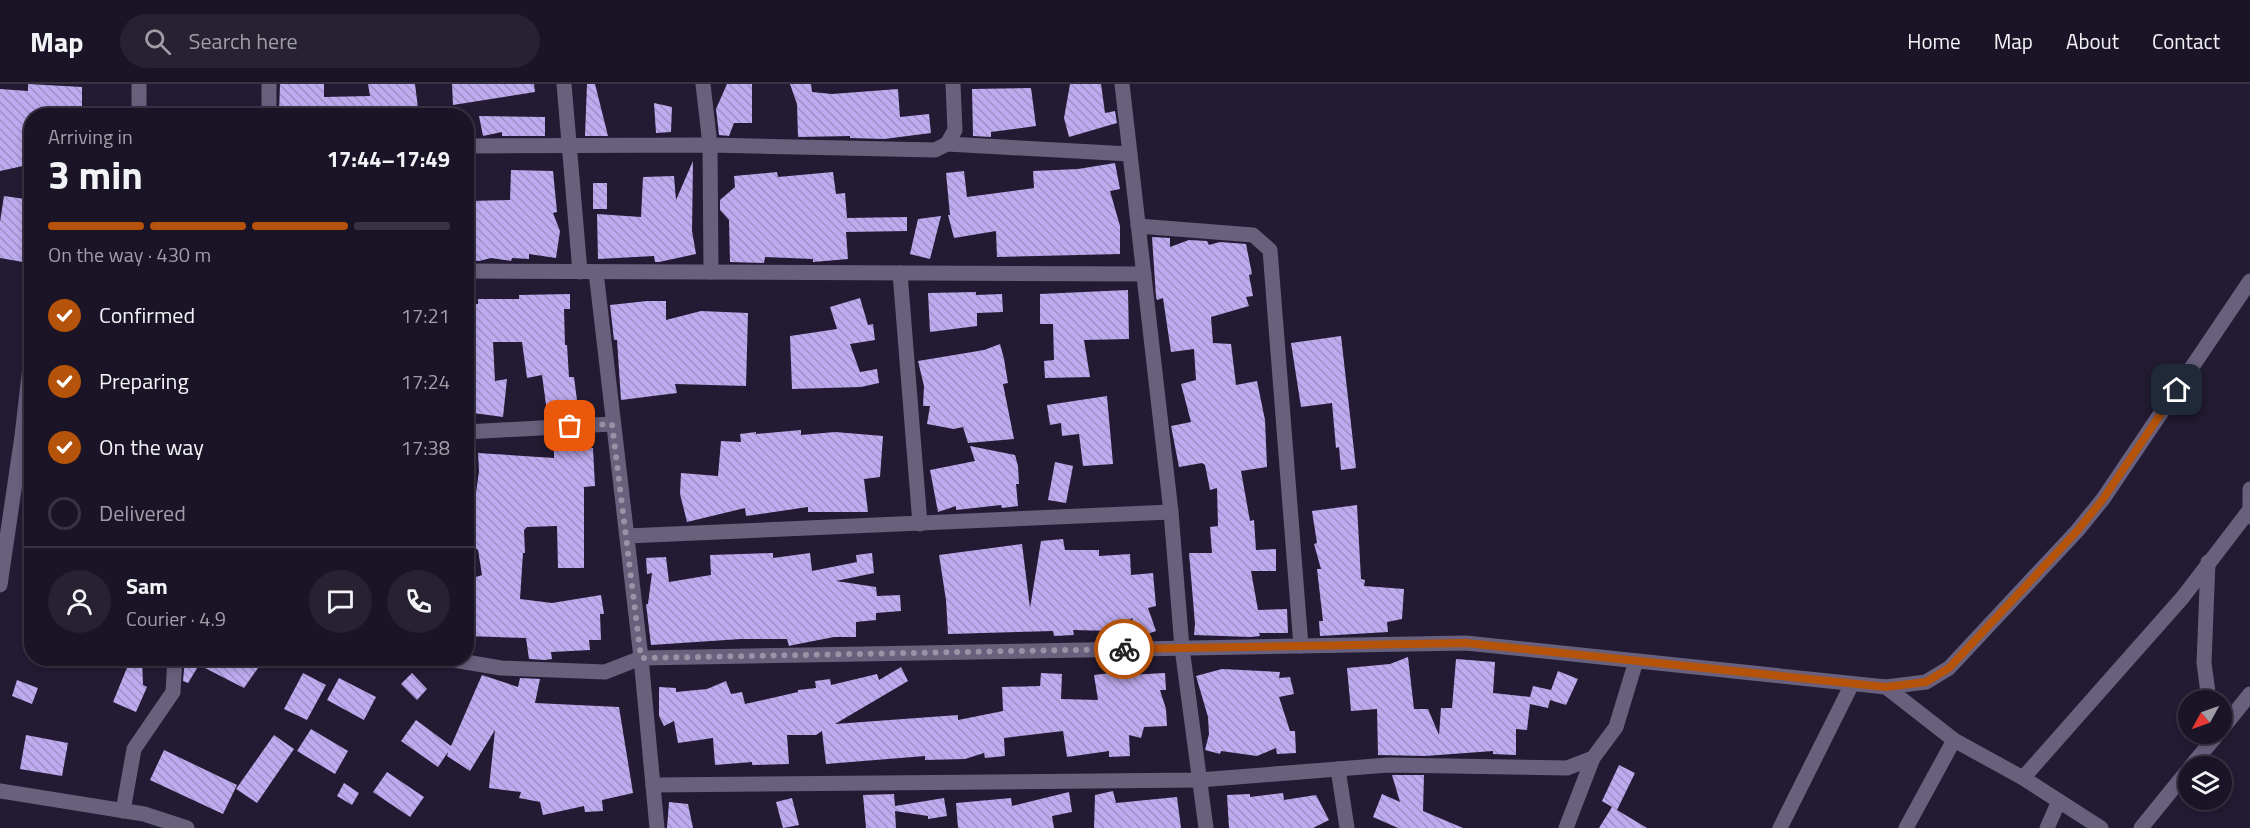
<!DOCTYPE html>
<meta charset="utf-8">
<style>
:root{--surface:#1a1426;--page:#272132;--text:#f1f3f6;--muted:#9f9ea7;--line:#383343;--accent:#b45309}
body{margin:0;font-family:"Titillium Web",sans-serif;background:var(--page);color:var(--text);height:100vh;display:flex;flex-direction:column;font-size:22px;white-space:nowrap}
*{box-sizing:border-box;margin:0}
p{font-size:20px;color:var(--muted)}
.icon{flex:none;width:33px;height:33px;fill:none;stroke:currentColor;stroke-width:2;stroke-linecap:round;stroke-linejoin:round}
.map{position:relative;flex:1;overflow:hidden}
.drawer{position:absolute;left:24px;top:24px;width:450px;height:558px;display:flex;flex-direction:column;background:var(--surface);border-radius:24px;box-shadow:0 3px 9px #0003,0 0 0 2px var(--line)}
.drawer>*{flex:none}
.needle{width:39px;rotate:230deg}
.controls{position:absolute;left:2178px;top:606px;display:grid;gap:12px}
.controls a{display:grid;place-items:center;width:54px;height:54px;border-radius:50%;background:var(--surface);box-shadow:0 3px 9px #0003,0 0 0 2px var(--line);font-size:30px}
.pin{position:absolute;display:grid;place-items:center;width:51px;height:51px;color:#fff;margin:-26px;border-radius:12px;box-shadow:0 3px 9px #0006}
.courier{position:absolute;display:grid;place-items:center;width:60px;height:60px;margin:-30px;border:4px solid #b45309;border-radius:50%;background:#fff;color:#222;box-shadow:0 2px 8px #0007}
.summary em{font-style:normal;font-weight:700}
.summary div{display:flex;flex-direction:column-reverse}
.summary{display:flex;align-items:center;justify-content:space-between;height:102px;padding:0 24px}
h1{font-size:39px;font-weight:700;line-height:45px}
.bar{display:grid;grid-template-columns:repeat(4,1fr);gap:9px 6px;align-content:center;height:72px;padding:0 24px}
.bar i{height:8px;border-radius:4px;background:var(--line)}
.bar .current{background:var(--accent)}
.bar p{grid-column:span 4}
.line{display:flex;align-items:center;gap:15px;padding:0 24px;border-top:2px solid var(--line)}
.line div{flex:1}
.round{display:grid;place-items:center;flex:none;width:63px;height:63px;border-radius:32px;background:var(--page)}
ol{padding:0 24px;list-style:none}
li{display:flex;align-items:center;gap:18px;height:66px}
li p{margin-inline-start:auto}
li .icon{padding:6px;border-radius:50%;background:var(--accent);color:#fff;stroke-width:4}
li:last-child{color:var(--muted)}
li i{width:33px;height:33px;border:3px solid var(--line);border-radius:50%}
header{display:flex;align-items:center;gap:36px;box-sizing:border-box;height:84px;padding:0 30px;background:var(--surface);border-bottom:2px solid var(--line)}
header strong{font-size:28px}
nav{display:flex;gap:33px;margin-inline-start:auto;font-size:21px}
.search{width:420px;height:54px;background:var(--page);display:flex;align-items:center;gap:15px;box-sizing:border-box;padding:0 21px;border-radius:33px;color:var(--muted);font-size:22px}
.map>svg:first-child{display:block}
.building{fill:url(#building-back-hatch)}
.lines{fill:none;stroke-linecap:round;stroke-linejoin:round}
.minor{stroke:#68607d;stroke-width:15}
.done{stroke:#9893a5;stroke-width:6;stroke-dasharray:0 10.8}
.route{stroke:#b45309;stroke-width:8}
</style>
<header>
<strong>Map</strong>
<div class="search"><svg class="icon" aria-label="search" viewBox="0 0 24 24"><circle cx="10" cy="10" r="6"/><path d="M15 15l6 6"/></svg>Search here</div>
<nav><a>Home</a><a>Map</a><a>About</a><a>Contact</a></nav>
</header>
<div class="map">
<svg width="2250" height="744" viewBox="0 0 2250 744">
<defs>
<pattern id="building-back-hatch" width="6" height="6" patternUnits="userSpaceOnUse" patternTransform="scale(1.5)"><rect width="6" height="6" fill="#bdaaef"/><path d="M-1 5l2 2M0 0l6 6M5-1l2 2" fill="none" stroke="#9e8fc4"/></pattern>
</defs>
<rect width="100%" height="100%" fill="#221b33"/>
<!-- building -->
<g class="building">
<path d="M28 0 82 3V32H32V80L0 87V5L28 7Z"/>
<path d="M280 0H324V13L370 12 368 0H415L419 32 279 29Z"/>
<path d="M452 0H534L535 8 453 21Z"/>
<path d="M587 0H595L608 52H585Z"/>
<path d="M727 0H752V39H734L729 52 719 51 716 25Z"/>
<path d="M790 0H811L812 8 832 10 898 5 900 33 929 30 931 49 884 55 850 54V52L798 53 797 20Z"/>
<path d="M1070 0H1101L1105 29 1115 27 1117 39 1069 53 1064 34Z"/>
<path d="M1031 4 1036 42 991 48V53L973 52 972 5Z"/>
<path d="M654 19 672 23 671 48 656 49Z"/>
<path d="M479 32 545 33V52H502V48L483 52Z"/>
<path d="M693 77 692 147 696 170 659 178H655L654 172 598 175 597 130 641 133 643 93 674 92 676 116Z"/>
<path d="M1115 79 1120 105 1110 107 1120 142V170L997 173 996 147 954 154 948 131H950L946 89 964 87 967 113 1034 104 1033 87 1078 85Z"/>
<path d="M511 86 553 87 557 128 553 129 560 147 556 174 529 170V175L512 174 511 177 491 174 479 177 466 175V157H471L469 117 510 116Z"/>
<path d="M777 88 778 93 833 88 836 110 845 109 847 134 907 133V147L846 148 848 175 813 178V175L765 173 764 179 730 178 729 136 720 126V116L735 103 734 92Z"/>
<rect x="593" y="99" width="14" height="26"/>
<path d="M4 112 32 116V176L23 178 0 174V138Z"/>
<path d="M941 132 930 175 910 170 918 135Z"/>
<path d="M1152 153 1170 154V163L1189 156 1207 157 1209 161 1220 158 1246 160 1252 190 1249 191 1253 212 1246 213 1249 222 1211 233 1213 259 1231 260 1236 301 1257 297 1265 336 1267 383 1241 387 1250 437 1254 436 1256 466 1276 465V487H1251L1258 526 1287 525 1288 549H1259L1260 552 1251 553 1194 551 1195 540 1189 469H1212L1210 443 1218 442 1217 404 1210 406 1205 381 1202 379 1179 383 1171 342 1191 338 1181 300 1196 296 1194 265 1171 268 1163 214 1157 216 1156 213Z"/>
<path d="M1128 206 1129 255 1084 256 1090 293 1045 294 1044 277 1054 276 1053 240H1040V210Z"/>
<path d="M976 208V211L1002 210 1003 228 977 229V242L930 248 928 209Z"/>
<path d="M570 210V225H564L565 261H567L569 293H574L578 324 547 328 542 291 527 294 522 258H493L495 297 507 295 503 333 466 328V221L478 220V215H519V211Z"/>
<path d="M860 214 868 241 873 240 875 256 850 260 860 288 877 285 879 299 861 303 792 305 790 252 837 245 830 223Z"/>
<path d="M647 217H666V236L701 227 748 229 746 302 675 300 677 309 621 316 617 256H614L610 221Z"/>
<path d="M1341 252 1356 384 1341 386 1339 363 1336 364 1332 319 1301 323 1291 259Z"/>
<path d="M1000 260 1004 275 1008 299 1003 300 1014 355 968 359 963 343 954 345 927 340 930 322H923L924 302 918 277 984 266Z"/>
<path d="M1107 312 1113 380 1083 382 1079 350 1062 352 1061 339 1050 341 1047 321Z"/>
<path d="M801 346V351L835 348 883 352 880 393 864 395 868 428H808V423L746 432 745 424 687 438 680 410 681 389 718 392 721 357 741 358 740 350 756 348V350Z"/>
<path d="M970 362 1015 371 1018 382 1019 400H1016L1018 422 1002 424 1001 421 956 426V422L938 428 930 386 975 377Z"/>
<path d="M593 364 595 402 584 403V484H558L557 442 527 443 524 446 525 469H523L520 515 552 519 601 511 604 530H600L601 556H589L590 566 551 568 552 575 545 576 529 575 526 554 466 552V514L471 515 469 504 474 500 476 493 482 491 478 466 466 456V451H475L473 431 479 387 478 369 554 374V366Z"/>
<path d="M1055 378 1073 382 1066 419 1048 416Z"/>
<path d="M1357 421 1361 495 1365 496 1364 502 1404 505 1402 535 1387 538 1388 548 1320 552 1319 537H1323L1317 485H1321L1314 460 1317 459 1312 427Z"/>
<path d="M1063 455 1065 466H1099V472L1130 470 1131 491 1153 489 1156 522 1148 524 1156 547 1138 553 1132 534 1113 547 1073 546 1074 551 1054 552 1053 547 948 550 946 516 939 471 1022 460 1030 524 1041 457Z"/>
<path d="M773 469V474L810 469 812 487 857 478 856 471 872 469 874 489 836 497 876 503 877 512 900 511 901 527 876 529V536L856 538V553H834L793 561 789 562 787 555H741L651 561 646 520H648L652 489 647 490 646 474 666 473 669 498 711 491 710 471Z"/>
<path d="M1408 573 1414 625H1428L1439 651 1441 624H1452L1456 575 1495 578 1493 609 1530 613 1533 602 1551 606 1558 587 1578 595 1566 621 1550 616 1548 624 1530 620 1527 646 1516 645V671L1493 670V667L1425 672 1378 671 1377 625 1351 627 1347 584 1390 580Z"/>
<path d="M131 574H142L143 601 147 603 136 628 113 618Z"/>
<path d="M185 574H265L244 604 199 581 188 599 183 597Z"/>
<path d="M901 583 908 597 835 640 958 631V636L1003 627 1002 603 1040 602 1041 589 1062 590 1061 615 1098 616 1094 591 1111 589V592L1165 589 1166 606H1160L1166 625 1167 642 1144 643 1141 654 1129 651 1130 672 1109 673V667L1067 673 1063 647 1004 654 1005 672 985 674 984 669 965 675 925 676V672L826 680 822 647 816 651H787L789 680 752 681V678L715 681 713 654 678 659 674 637 664 642 659 632V603L676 604V608L707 605 726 597 731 610 742 608 745 620 798 608V606L816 604 815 597 830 595 831 601 877 590 879 596Z"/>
<path d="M1222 585 1280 588 1279 594 1290 593 1294 610 1279 613 1290 647H1295L1296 669 1277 670 1276 664 1257 672 1221 667 1220 670 1205 666 1209 650 1208 633 1196 592Z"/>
<path d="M303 589 326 601 307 636 284 625Z"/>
<path d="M412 589 427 605 417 616 401 600Z"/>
<path d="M482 591 518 603 520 594 540 595 535 619 619 623 633 709 602 716 603 727 585 728 584 722 543 731 540 718 519 714 521 708 489 704 495 646 470 687 447 672 448 668 438 683 401 657 416 636 451 662Z"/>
<path d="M339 594 376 613 364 636 327 616Z"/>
<path d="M17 596 38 604 32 620 12 612Z"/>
<path d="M311 645 348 667 335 690 297 667Z"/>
<path d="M26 651 68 659 62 692 20 685Z"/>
<path d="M274 651 294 665 257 719 236 705Z"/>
<path d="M164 666 237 701 223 730 150 696Z"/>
<path d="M1619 681 1635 689 1617 726 1647 744H1599L1612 723 1602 717Z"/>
<path d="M387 688 424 713 410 733 373 708Z"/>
<path d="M1392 691H1424L1423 727 1463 744H1398L1373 733 1382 710 1400 718Z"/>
<path d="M344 699 359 709 352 721 337 712Z"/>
<path d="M1113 707 1116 719 1177 713 1181 744H1094L1095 711Z"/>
<path d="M1069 708 1072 728 1052 732 1054 744H958L956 719 1011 714 1012 722Z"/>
<path d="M1283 709 1284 716 1316 711 1329 736 1313 744H1229L1227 711 1250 710V713Z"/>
<path d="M894 710 895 722 944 714 947 732 928 735V732L895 727 896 744H866L863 711Z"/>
<path d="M792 714 799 741 783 744 776 718Z"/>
<path d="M669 718 688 720 693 744H667Z"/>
</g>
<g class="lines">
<!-- minor -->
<g class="minor">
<path d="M139 0V32"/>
<path d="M564 0 580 188"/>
<path d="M703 0 710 61 711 188"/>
<path d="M1122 0 1171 428 1182 564 1206 744"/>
<path d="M269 32V0"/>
<path d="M947 60 955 46 953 0"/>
<path d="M466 62 710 61 935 66 947 60 1130 70"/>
<path d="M1138 142 1253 151 1270 166 1301 562"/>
<path d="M466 187 1144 190"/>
<path d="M596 188 641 574 657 744"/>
<path d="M900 189 920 440"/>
<path d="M466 348 612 340"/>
<path d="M2250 405V433"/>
<path d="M627 452 1171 428"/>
<path d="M466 466V495"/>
<path d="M2208 478 2204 579 2209 616"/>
<path d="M0 501 22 352 32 265"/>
<path d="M442 574 501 584 605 588 641 574 1466 559 1886 603 1926 598 1949 584 2077 447 2103 415 2250 197"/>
<path d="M1886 603 1954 656 2023 694 2101 744"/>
<path d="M2222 645 2250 610"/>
<path d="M2191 682 2218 650"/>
<path d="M1338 685 1347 744"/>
<path d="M2023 694 2183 513 2248 428"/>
<path d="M653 701 1199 696 1388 681 1567 684 1593 674 1616 643 1636 577"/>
<path d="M0 707 144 730 187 744"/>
<path d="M123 727 134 665 173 608 175 574"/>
<path d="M1566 744 1593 674"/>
<path d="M1780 744 1852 600"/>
<path d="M1906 744 1954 656"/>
<path d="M2047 744 2059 717"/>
<path d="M2141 744 2188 686"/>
</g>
</g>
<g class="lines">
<!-- done -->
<path class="done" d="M570 342 612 340 641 574 1124 565"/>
<!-- route -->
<path class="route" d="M1124 565 1466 559 1886 603 1926 598 1949 584 2077 447 2103 415 2177 306"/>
</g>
</svg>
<div class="controls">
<a><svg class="needle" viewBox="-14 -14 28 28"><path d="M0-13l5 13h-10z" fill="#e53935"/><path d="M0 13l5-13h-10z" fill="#9f9ea7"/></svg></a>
<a><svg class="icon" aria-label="layers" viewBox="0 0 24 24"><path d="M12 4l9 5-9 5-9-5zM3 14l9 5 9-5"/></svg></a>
</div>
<div class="pin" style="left:570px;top:342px;background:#ea580c"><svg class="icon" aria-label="bag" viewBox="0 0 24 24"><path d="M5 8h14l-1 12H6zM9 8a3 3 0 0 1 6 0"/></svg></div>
<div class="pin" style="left:2177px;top:306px;background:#1f2937"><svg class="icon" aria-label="home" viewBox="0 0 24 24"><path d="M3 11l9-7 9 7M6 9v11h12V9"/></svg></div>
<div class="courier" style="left:1124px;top:565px"><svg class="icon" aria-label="bike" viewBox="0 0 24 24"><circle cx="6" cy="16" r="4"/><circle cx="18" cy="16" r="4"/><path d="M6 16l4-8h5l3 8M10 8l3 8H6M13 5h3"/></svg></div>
<section class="drawer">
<div class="summary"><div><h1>3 min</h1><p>Arriving in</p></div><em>17:44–17:49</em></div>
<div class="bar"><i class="current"></i><i class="current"></i><i class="current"></i><i></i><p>On the way · 430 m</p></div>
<ol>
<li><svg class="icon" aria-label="check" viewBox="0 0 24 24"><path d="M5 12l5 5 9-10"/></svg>Confirmed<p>17:21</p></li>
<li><svg class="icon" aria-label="check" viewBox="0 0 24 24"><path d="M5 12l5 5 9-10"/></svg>Preparing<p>17:24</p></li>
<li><svg class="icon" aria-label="check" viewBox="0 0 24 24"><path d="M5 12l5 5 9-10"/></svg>On the way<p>17:38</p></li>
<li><i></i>Delivered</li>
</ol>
<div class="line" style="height:108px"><a class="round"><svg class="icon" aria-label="person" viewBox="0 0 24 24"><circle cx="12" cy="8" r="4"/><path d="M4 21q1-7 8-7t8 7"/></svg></a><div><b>Sam</b><p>Courier · 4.9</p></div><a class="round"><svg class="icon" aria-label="chat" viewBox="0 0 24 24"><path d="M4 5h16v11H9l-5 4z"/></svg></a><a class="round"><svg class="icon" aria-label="phone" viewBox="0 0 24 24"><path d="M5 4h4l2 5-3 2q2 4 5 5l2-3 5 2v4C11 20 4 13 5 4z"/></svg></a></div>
</section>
</div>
